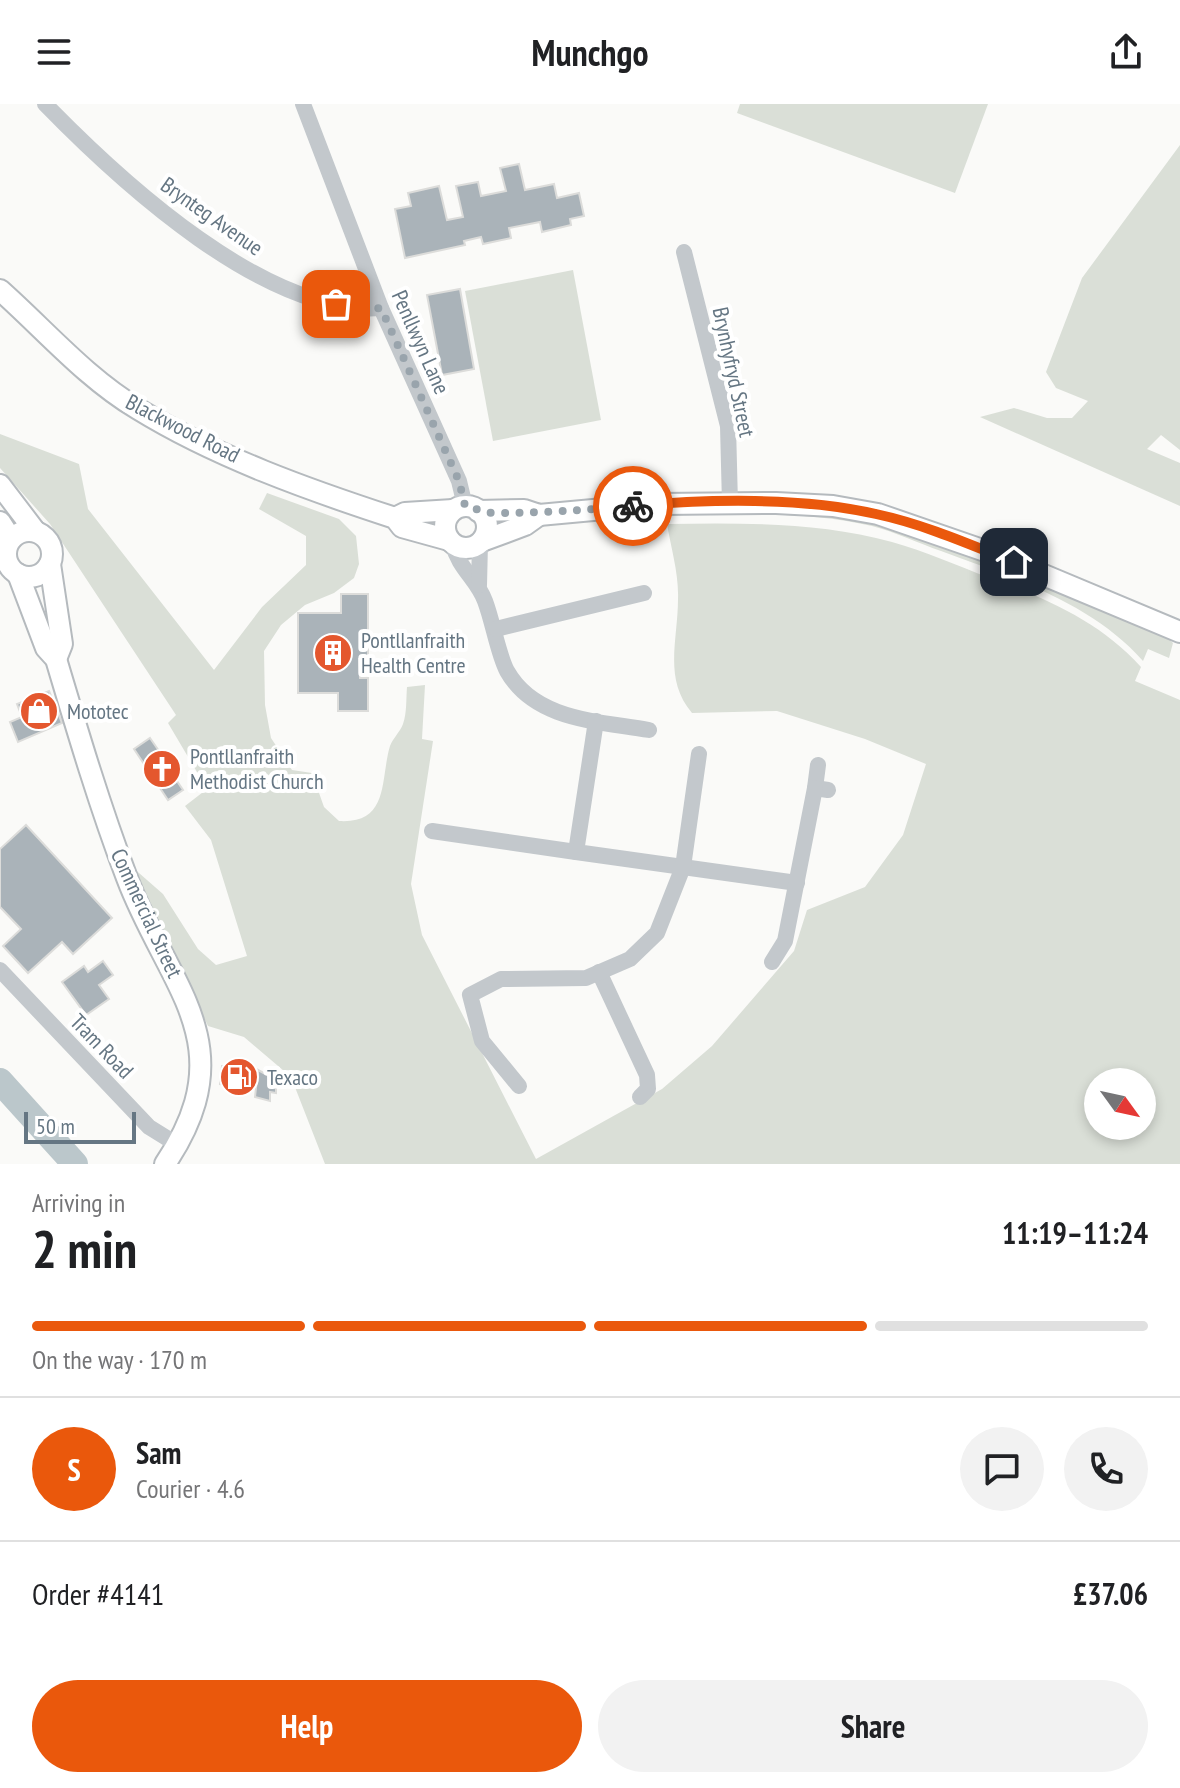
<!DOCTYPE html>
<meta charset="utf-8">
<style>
:root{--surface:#fff;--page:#f2f2f2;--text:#202124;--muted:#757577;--line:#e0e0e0;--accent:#ea580c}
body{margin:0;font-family:"PT Sans Narrow",sans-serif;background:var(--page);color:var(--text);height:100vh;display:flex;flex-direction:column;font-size:30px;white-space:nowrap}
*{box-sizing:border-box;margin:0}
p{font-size:26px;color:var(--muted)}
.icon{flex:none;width:44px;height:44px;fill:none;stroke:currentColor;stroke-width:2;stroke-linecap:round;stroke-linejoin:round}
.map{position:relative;height:1060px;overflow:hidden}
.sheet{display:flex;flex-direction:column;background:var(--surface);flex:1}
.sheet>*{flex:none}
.needle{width:52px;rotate:123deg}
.buttons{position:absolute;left:1084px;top:964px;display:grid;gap:16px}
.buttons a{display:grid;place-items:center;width:72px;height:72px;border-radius:50%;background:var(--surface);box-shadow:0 4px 12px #0003;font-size:40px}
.scale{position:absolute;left:24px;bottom:20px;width:112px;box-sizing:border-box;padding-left:8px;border:4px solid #657683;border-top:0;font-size:22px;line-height:28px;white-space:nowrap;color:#657683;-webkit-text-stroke:6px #fff;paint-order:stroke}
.pin{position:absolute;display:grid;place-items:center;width:68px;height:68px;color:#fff;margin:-34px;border-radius:16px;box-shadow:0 4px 12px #0006}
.courier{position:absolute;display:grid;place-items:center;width:80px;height:80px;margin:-40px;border:6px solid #ea580c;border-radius:50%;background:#fff;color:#222;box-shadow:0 2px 10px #0007}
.summary em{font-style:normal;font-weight:800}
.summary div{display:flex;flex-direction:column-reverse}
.summary{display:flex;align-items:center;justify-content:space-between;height:136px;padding:0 32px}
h1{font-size:52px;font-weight:800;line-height:60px}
.bar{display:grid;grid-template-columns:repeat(4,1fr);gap:12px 8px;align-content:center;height:96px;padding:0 32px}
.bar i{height:10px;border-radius:6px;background:var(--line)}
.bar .selected{background:var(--accent)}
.bar p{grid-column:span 4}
.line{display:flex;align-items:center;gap:20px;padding:0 32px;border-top:2px solid var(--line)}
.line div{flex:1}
.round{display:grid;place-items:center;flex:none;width:84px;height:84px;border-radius:42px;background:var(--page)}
.button{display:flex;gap:16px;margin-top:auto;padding:16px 32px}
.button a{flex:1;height:92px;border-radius:48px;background:var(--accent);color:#fff;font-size:32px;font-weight:800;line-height:92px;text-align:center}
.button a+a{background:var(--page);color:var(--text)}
header{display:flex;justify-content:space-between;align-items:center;height:104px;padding:0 32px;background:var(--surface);font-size:36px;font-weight:800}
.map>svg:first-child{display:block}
.green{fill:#dadfd7;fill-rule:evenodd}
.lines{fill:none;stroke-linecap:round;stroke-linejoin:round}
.river{stroke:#bbc7cb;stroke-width:26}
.building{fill:#aab3b9;stroke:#dcdcda;stroke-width:2}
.major-casing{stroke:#b5babe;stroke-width:24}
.minor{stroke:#c3c8cc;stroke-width:16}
.major{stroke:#fff;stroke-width:20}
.done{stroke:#99a4ac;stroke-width:8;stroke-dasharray:0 14.4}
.route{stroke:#ea580c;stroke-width:10}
.labels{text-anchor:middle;stroke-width:8;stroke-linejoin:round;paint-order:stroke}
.street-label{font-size:22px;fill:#657683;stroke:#fff}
.poi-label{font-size:22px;fill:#657683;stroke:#fff;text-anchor:start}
</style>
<header><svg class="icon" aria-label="menu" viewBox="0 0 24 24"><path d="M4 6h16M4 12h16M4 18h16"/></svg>Munchgo<svg class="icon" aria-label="share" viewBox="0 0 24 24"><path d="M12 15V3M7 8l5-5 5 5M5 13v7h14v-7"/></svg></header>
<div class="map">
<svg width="1180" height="1060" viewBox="0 0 1180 1060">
<rect width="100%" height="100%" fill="#fafaf8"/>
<!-- green -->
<g class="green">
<path d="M740 0H988L955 89 737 9Z"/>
<path d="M1180 41V346L1161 331 1147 345 1180 359V402L980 313 1014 304 1047 314H1072L1088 297 1056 284 1046 268 1082 174Z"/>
<path d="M573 166 601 316 493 337 465 187Z"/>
<path d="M0 330 79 360 88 405 214 566 262 503 306 461V432L259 405 267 389 339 415 356 432 359 460 354 474 334 489 305 501 281 521 264 547 265 601 271 634 292 666 312 669 324 703 339 717C390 720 380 675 390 642 393 634 400 628 403 620 407 609 406 595 407 583L425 581 422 635 433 637 411 780 422 831 536 1055 662 985 712 942 794 847 807 806 865 783 903 731 926 660 865 635 777 607 692 609C663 575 678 536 678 495 679 470 671 444 667 420 742 419 819 418 892 438 925 447 958 462 990 474 1047 495 1099 517 1141 563L1135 577 1180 596V1060H325L291 973 244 933 208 922 131 762 163 790 198 845 216 861 247 852 211 736 185 702 207 685 168 619 176 611 50 420 0 364ZM1098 978H1142V1022H1098Z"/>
<path d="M769 407 876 418 947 442 1146 520 1144 525 1170 536 1173 539 1169 554 1148 545 1143 557C1092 499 1011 473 941 447 918 439 895 428 872 422 805 406 732 410 664 412L663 409Z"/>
</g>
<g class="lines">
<!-- river -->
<path class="river" d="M0 977 75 1060"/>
</g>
<!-- building -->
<g class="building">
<path d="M519 60 525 86 554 80 557 94 579 89 584 112 570 115 571 121 542 128 540 118 509 124 511 134 483 140 481 133 464 137 465 141 405 154 395 105 411 102 408 89 439 82 447 116 463 113 456 82 478 78 481 92 506 87 500 64Z"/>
<path d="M460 185 474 265 442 271 427 191Z"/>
<path d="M341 490H368V555H359L360 574H368V607H338V589H298V509H341Z"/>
<path d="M49 587 62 619 18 638 10 618 22 613 17 600Z"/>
<path d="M150 634 168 660 171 658 180 670 175 674 183 686 168 696 134 645Z"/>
<path d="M26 721 112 814 73 850 62 838 28 869 3 842 21 825 0 803V745Z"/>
<path d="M103 857 113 871 99 881 109 895 86 911 62 878 84 862 88 868Z"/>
<path d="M222 962 258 966 256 984 220 980Z"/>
<path d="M258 966 271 973 276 983V989L270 988V997L255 993Z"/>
</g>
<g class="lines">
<!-- major casing -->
<g class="major-casing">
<g id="major">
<path d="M0 186C45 226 86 274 138 305 216 353 309 386 395 414L402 423 449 436"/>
<path d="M0 381 35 427"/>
<circle cx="466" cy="423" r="21"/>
<path d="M478 407 524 406 539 411 658 400 776 399 833 402 878 410 991 449 1180 528"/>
<path d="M395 414 405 409 453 406"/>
<path d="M0 418 11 435"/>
<circle cx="29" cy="450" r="23"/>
<path d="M482 437 525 421 539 411"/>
<path d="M50 460 62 540 56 555"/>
<path d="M18 470 46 544 56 555C78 629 100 703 127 774 168 883 246 940 165 1060"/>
</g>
</g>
<!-- minor -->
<g class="minor">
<path d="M45 0C121 78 267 213 381 204"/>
<path d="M303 0 381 204 459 377 465 402"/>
<path d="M684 148 728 322 730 400"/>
<path d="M453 440C458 464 477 475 485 497 493 518 498 550 507 567 535 617 599 617 649 626"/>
<path d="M479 481 480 439"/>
<path d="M496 525 644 489"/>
<path d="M596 617 576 748 797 779"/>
<path d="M818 661 815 684 828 686"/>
<path d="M432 727 576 748"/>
<path d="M772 858 785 837 815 684"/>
<path d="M0 866 149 1023 178 1041"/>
<path d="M599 868 647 971 648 985 640 993"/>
<path d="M519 982 482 937 470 891 501 875 586 874 630 855 657 829 683 763 699 650"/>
</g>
<!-- major -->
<use href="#major" class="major"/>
</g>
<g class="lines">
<!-- done -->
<path class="done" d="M336 200 357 206 381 204 459 377 465 402C475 404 484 409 495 409 541 409 586 406 633 402"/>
<!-- route -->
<path class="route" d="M633 402C708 395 802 393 876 410 923 420 969 440 1014 458"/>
</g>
<!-- icons -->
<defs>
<g id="building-disc" transform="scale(2)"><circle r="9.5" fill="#e4572e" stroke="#fff"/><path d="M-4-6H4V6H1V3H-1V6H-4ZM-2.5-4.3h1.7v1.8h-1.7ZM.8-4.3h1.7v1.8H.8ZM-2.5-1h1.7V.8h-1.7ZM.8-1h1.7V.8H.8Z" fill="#fff"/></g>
<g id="shop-disc" transform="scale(2)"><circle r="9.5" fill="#e4572e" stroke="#fff"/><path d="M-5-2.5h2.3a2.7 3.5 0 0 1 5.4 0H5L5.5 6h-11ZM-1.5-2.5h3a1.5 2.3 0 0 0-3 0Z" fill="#fff"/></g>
<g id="church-disc" transform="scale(2)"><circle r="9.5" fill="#e4572e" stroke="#fff"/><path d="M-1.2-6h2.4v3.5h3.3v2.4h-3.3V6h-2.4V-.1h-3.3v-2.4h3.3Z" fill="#fff"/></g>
<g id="fuel-disc" transform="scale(2)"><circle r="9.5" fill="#e4572e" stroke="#fff"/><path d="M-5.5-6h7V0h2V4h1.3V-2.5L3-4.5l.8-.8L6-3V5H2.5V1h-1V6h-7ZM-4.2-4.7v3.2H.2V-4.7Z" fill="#fff"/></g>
</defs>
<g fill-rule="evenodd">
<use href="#building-disc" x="333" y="549"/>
<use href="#shop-disc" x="39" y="607"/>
<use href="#church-disc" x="162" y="665"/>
<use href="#fuel-disc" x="239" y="973"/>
</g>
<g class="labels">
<!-- street labels -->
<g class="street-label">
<text transform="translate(212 112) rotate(35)" y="8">Brynteg Avenue</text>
<text transform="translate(421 238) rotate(66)" y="8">Penllwyn Lane</text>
<text transform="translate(734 268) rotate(78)" y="8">Brynhyfryd Street</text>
<text transform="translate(183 324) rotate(27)" y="8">Blackwood Road</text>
<text transform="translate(147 809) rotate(65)" y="8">Commercial Street</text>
<text transform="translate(102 942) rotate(46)" y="8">Tram Road</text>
</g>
<!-- poi labels -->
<g class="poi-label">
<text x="361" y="544">Pontllanfraith<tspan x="361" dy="25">Health Centre</tspan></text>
<text x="67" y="615">Mototec</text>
<text x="190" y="660">Pontllanfraith<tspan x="190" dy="25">Methodist Church</tspan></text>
<text x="267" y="981">Texaco</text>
</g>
</g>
</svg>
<div class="buttons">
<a><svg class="needle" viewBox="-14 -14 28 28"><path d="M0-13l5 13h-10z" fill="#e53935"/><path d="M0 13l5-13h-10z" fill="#757577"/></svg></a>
</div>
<div class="scale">50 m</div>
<div class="pin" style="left:336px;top:200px;background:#ea580c"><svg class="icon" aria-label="bag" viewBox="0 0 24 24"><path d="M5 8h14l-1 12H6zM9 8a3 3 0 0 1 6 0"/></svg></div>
<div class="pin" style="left:1014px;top:458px;background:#1f2937"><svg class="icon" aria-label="home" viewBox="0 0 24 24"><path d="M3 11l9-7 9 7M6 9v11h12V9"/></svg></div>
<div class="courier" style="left:633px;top:402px"><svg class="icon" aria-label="bike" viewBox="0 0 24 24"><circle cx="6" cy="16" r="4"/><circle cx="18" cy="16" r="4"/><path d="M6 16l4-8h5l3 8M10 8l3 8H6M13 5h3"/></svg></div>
</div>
<section class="sheet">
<div class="summary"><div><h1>2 min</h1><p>Arriving in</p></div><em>11:19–11:24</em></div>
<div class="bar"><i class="selected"></i><i class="selected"></i><i class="selected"></i><i></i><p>On the way · 170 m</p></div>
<div class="line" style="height:144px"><b class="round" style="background:var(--accent);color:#fff">S</b><div><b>Sam</b><p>Courier · 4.6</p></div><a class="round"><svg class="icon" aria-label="chat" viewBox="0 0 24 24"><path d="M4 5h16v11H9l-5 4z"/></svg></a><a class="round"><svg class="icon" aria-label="phone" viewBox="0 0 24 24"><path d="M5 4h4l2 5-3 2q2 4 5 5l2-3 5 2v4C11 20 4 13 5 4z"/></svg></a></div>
<div class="line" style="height:104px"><div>Order #4141</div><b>£37.06</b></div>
<div class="button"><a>Help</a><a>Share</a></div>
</section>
